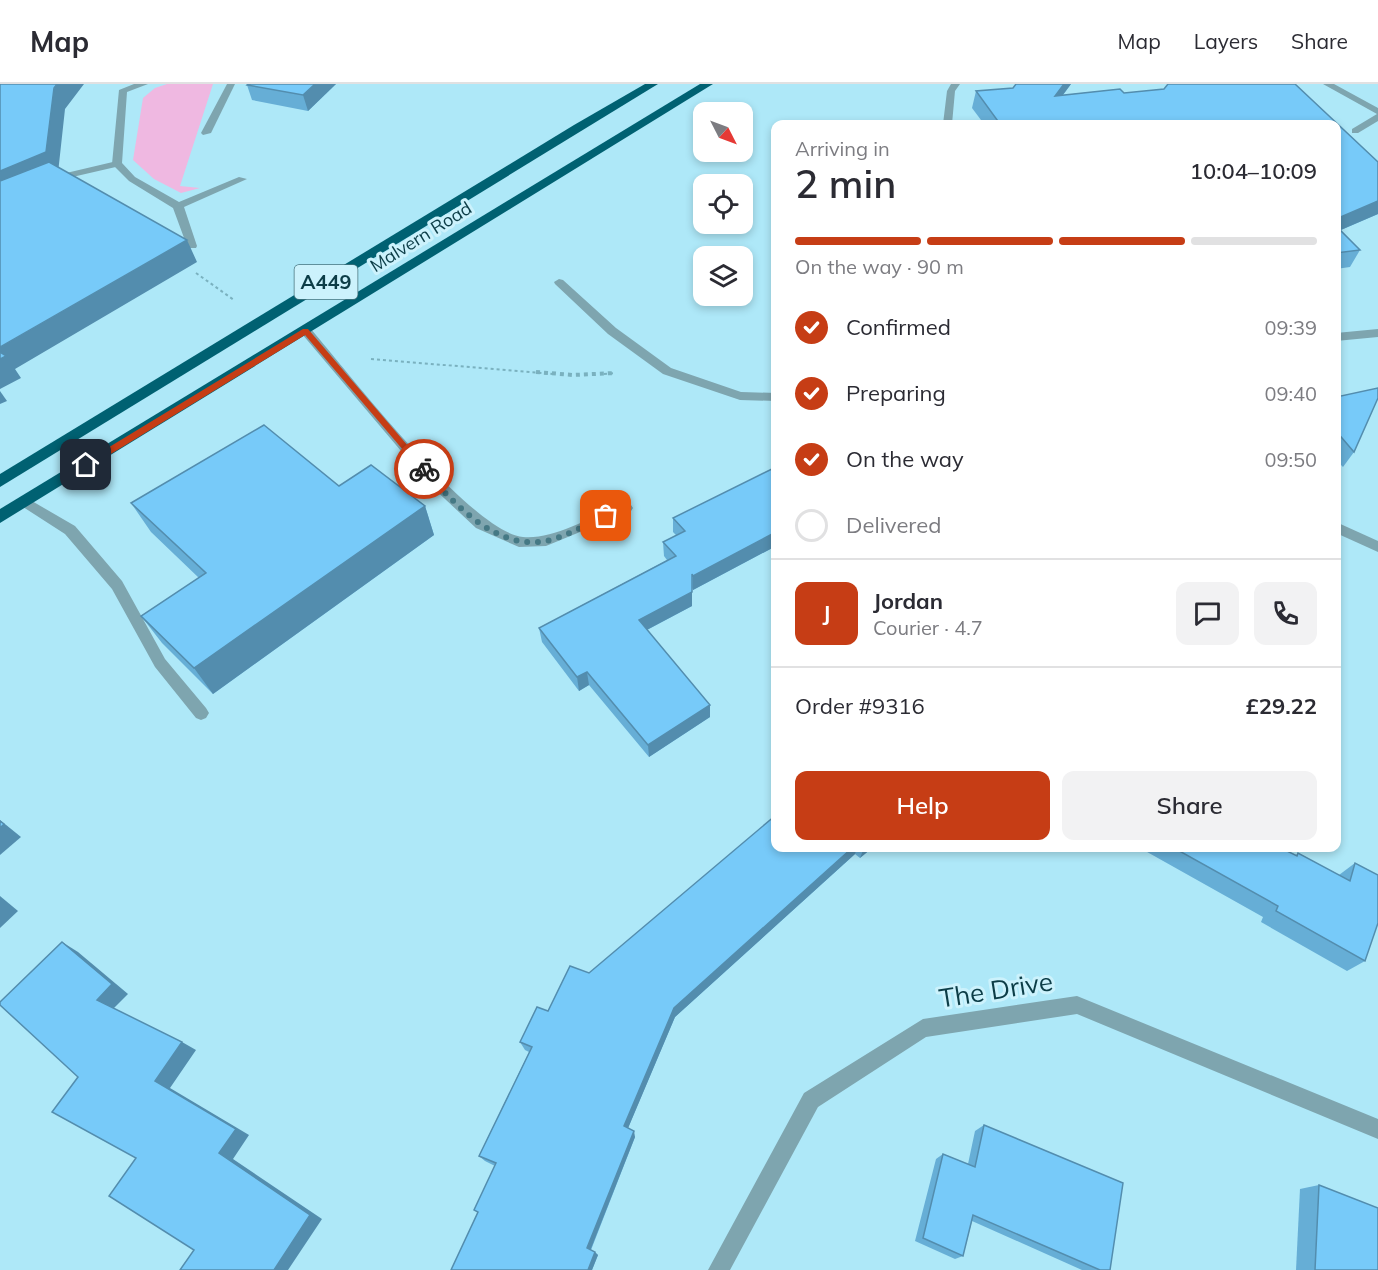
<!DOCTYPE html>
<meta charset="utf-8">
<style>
:root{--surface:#fff;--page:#f2f2f3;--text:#2b2b33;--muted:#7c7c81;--line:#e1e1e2;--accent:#c63d15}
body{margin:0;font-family:Mulish,sans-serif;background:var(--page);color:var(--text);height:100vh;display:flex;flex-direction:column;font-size:22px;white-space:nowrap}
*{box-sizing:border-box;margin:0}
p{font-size:20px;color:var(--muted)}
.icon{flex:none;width:33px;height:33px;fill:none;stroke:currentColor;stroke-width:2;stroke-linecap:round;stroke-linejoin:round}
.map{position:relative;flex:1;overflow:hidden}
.details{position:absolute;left:771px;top:36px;width:570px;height:732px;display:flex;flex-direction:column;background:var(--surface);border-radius:12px;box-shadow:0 3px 9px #0003}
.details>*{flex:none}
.needle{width:39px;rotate:132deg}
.controls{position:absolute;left:693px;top:18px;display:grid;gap:12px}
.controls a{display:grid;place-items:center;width:60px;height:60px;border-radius:12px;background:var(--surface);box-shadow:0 3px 9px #0003;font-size:30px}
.pin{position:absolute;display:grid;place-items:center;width:51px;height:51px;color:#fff;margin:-26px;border-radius:12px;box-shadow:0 3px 9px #0006}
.courier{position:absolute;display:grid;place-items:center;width:60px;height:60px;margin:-30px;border:4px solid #c63d15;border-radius:50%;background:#fff;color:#222;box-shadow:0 2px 8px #0007}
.summary em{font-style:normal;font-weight:600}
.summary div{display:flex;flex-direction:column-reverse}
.summary{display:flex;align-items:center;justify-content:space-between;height:102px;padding:0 24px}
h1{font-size:39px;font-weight:600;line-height:45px}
.bar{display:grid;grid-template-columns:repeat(4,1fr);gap:9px 6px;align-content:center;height:72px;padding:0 24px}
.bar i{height:8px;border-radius:4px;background:var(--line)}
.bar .selected{background:var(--accent)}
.bar p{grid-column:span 4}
.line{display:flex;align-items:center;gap:15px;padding:0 24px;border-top:2px solid var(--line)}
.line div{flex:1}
.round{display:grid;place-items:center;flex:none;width:63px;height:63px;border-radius:12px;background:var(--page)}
ol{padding:0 24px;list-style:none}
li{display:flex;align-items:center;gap:18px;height:66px}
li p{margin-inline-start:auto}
li .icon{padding:6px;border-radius:50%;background:var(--accent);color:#fff;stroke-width:4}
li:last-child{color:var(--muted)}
li i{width:33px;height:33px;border:3px solid var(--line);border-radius:50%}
.primary-button{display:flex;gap:12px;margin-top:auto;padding:12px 24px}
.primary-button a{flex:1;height:69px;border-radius:12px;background:var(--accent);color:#fff;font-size:24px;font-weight:600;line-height:69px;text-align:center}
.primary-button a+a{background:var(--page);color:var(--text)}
header{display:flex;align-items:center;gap:36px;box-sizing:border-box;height:84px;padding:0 30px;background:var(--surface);border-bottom:2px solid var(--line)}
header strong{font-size:28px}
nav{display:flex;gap:33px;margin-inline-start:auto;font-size:21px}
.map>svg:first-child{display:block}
.green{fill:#efb8e1}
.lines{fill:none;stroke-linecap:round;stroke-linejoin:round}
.path-far1{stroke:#7ab1bf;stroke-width:2;stroke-dasharray:3 3;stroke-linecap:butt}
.path{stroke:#7ab1bf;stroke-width:4;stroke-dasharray:4 4;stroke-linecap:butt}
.lane{fill:#7ea5af;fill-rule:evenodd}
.street{fill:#7ea5af;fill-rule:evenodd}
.highway{fill:#006172;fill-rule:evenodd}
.wall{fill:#66aed6}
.shaded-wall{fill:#538dae}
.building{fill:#77caf9;stroke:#538dae;stroke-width:1.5}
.route{fill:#c63d15}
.done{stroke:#457985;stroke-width:6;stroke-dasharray:0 10.8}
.labels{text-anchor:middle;stroke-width:6;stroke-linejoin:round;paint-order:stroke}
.far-street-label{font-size:18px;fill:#0c3d47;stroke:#ccf2fc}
.shield{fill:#ccf2fc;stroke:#46737d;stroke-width:1.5}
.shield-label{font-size:20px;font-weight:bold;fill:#0c3d47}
.near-street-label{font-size:26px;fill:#0c3d47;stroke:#ccf2fc}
</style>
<header>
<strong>Map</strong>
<nav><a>Map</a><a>Layers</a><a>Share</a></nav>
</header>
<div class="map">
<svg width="1378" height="1186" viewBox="0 0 1378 1186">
<rect width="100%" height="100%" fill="#aee8f8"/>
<!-- green -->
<path class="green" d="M167 0H213L180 102 200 104 181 109 154 95 133 76 143 14 155 4Z"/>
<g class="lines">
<!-- path-far1 -->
<g class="path-far1">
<path d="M196 189 234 216"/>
<path d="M371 275 554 290"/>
<path d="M604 290 615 289"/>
</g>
<!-- path -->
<path class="path" d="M536 288 573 291 615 289"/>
<!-- lane -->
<g class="lane">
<path d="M227 0H235L211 49 203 51 201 49Z"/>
<path d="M117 77 122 80 120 82 68 94 52 101 47 98 62 90Z"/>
<path d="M306 243 310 244C348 288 471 448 523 453 553 456 593 432 621 421H631L633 424 631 427 546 462 519 463 476 444 429 400 302 250V244Z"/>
<path d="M25 413 75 442 122 497 165 575 206 624 209 629 206 634 201 636 196 634 155 583 112 505 65 450 20 421 18 418 20 415Z"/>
</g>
<!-- street -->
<g class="street">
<path d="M134 0H148L127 8 122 79 135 93 179 118 239 93 247 95 184 123 197 162 196 164H188L187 162 173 124 129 97 112 80 119 6Z"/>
<path d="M951 0H960L955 7 952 40H943L947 7Z"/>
<path d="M1323 0H1334L1378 24V37L1358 49H1352V45L1377 30Z"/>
<path d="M559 195 563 196 616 244 671 284 741 308 776 309V317L740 316 663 290 608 250 555 200 554 198Z"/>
<path d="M1378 245V253L1336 257V249Z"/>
<path d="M1336 438 1378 457V468L1336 449Z"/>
<path d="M1077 912 1378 1035V1055L1077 930 926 953 818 1023 730 1186H708L804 1009 923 935Z"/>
</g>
<!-- highway -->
<g class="highway">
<path d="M645 0H658L0 403V390L574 41Z"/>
<path d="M700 0H713L0 439V425Z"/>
</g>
</g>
<!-- wall -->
<g class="wall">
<path d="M248 0H336L308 27 252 16 247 1Z"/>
<path d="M1016 0H1071L1063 11 1120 5 1124 9 1164 5 1168 0H1295L1378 78V130L1341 146 1360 166 1350 183 1336 185V40H984L972 24 976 7 1013 4Z"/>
<path d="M1336 313 1354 368 1343 383 1336 376Z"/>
<path d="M776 383V462L693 506 692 504V522L647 546 710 633 649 673 589 601 579 607 542 558 539 544 667 476 664 472 663 458 676 451 673 448V434Z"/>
<path d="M339 402 425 422 434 451 213 610 162 559 141 532 199 494 151 448 131 419Z"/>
<path d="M776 764H872L860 774 855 770 675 933 628 1044 635 1053 591 1166 598 1171 592 1186H451L478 1129 495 1082 485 1077 479 1072 529 968 525 966 520 958 548 927 589 889Z"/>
<path d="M1140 764H1281L1296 771 1298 769 1339 791 1355 779 1365 877 1347 887 1261 838 1263 833Z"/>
<path d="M984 1041 1110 1186H1082L972 1137 963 1172 955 1175 915 1157 936 1075 943 1070 968 1080 975 1047Z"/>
<path d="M1319 1101 1378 1186H1296L1300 1105Z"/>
</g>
<!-- shaded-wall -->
<g class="shaded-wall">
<path d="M57 0H84L65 25 58 89 0 115V87Z"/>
<path d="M315 0H336L308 27 303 11Z"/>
<path d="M1064 0H1071L1050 28 1055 12Z"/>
<path d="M1378 117V130L1336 148V135Z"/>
<path d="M187 156 197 178 15 285 21 294 0 305V263Z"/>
<path d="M0 307 7 317 0 320Z"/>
<path d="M425 422 434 451 213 610 194 584Z"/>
<path d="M776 448V462L693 506V492Z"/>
<path d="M692 508V522L639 550V536Z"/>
<path d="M587 588 589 601 579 607 577 593Z"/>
<path d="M710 621V633L649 673 648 661Z"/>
<path d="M0 736 21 753 0 771Z"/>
<path d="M852 764H857L855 770 675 933 626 1049 624 1042 674 924Z"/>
<path d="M864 764H872L860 774Z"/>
<path d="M0 812 18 827 0 844Z"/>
<path d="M62 858 78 868 128 910 113 925 97 916Z"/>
<path d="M182 958 196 966 170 1004 249 1051 233 1075 322 1135 288 1186H274L219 1069 155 997Z"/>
<path d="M634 1047 635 1053 590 1167 587 1164Z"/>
<path d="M595 1168 598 1171 592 1186H588Z"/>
</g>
<!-- building -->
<g class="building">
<path d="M0 0H57L54 4 46 68 0 87Z"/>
<path d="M248 0H315L303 11 247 1Z"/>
<path d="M1016 0H1064L1055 12 1120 5 1124 9 1164 5 1168 0H1295L1378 78V117L1336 135V40H1000L976 7 1013 4Z"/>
<path d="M49 78 187 156 0 263V97Z"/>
<path d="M1336 142 1360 166 1336 169Z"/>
<path d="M0 268 6 272 0 275Z"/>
<path d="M1378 304V314L1354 368 1336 347V313Z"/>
<path d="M264 341 339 402 371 381 425 422 194 584 141 532 206 489 131 419Z"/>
<path d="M776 383V448L693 492 692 490V508L639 536 710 621 648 661 587 588 577 593 539 544 676 472 663 458 685 447 673 434Z"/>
<path d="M776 731V764H852L674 924 624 1042 634 1047 587 1164 595 1168 588 1186H451L478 1128 474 1126 496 1079 479 1072 532 963 520 958 537 923 548 927 570 882 589 889Z"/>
<path d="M0 737 4 740 0 744Z"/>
<path d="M1174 764H1281L1297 772 1298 769 1350 797 1355 779 1378 791V839L1365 877 1276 827 1278 822Z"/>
<path d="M62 858 112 900 97 916 182 958 155 997 236 1045 219 1069 310 1131 274 1186H180L194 1166 109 1112 136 1074 52 1028 78 993 0 921V918Z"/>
<path d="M984 1041 1123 1099 1110 1186H1100L973 1131 963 1172 923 1154 943 1070 975 1083Z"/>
<path d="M1319 1101 1378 1124V1186H1315Z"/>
</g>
<!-- route -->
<path class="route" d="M303 245H308L426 383V387H421L305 251 88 384H83V379Z"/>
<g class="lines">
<!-- done -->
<path class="done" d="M424 385C452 418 496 467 546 457 566 453 587 440 606 432"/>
</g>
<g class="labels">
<!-- far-street labels -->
<g class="far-street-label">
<text transform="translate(421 153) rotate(-32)" y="6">Malvern Road</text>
</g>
<!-- shield labels -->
<rect class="shield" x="294.5" y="181" width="63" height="34" rx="4.5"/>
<g class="shield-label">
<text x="326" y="205">A449</text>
</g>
<!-- near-street labels -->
<g class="near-street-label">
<text transform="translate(996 906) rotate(-9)" y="9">The Drive</text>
</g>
</g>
</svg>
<div class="controls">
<a><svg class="needle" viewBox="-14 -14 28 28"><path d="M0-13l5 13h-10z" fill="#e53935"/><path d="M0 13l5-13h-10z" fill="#7c7c81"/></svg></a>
<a><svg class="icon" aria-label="locate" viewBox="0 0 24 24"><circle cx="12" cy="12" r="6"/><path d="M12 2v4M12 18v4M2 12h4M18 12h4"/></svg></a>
<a><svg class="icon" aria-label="layers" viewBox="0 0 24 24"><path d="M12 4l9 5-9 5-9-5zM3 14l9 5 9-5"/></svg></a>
</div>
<div class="pin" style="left:606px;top:432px;background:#ea580c"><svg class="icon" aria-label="bag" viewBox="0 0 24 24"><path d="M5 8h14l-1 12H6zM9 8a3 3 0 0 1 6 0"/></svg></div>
<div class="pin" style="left:86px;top:381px;background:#1f2937"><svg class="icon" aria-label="home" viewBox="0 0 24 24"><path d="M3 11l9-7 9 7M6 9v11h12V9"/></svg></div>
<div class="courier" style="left:424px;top:385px"><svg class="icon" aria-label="bike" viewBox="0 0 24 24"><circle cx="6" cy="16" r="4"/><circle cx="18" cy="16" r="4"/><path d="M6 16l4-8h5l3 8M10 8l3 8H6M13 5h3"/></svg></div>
<section class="details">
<div class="summary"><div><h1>2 min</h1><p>Arriving in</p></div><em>10:04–10:09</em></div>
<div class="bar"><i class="selected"></i><i class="selected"></i><i class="selected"></i><i></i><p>On the way · 90 m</p></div>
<ol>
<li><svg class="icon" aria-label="check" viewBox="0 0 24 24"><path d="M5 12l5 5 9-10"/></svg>Confirmed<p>09:39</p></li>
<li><svg class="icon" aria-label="check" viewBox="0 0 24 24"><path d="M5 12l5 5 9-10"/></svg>Preparing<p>09:40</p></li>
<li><svg class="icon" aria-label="check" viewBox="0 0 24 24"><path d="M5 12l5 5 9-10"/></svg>On the way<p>09:50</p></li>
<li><i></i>Delivered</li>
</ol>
<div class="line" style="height:108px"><b class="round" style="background:var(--accent);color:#fff">J</b><div><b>Jordan</b><p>Courier · 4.7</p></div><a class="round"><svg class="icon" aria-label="chat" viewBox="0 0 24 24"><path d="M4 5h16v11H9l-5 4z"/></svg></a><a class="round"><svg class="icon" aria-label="phone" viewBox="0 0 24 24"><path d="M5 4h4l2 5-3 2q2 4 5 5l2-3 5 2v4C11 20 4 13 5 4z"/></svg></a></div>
<div class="line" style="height:78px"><div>Order #9316</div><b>£29.22</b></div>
<div class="primary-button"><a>Help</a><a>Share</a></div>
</section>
</div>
